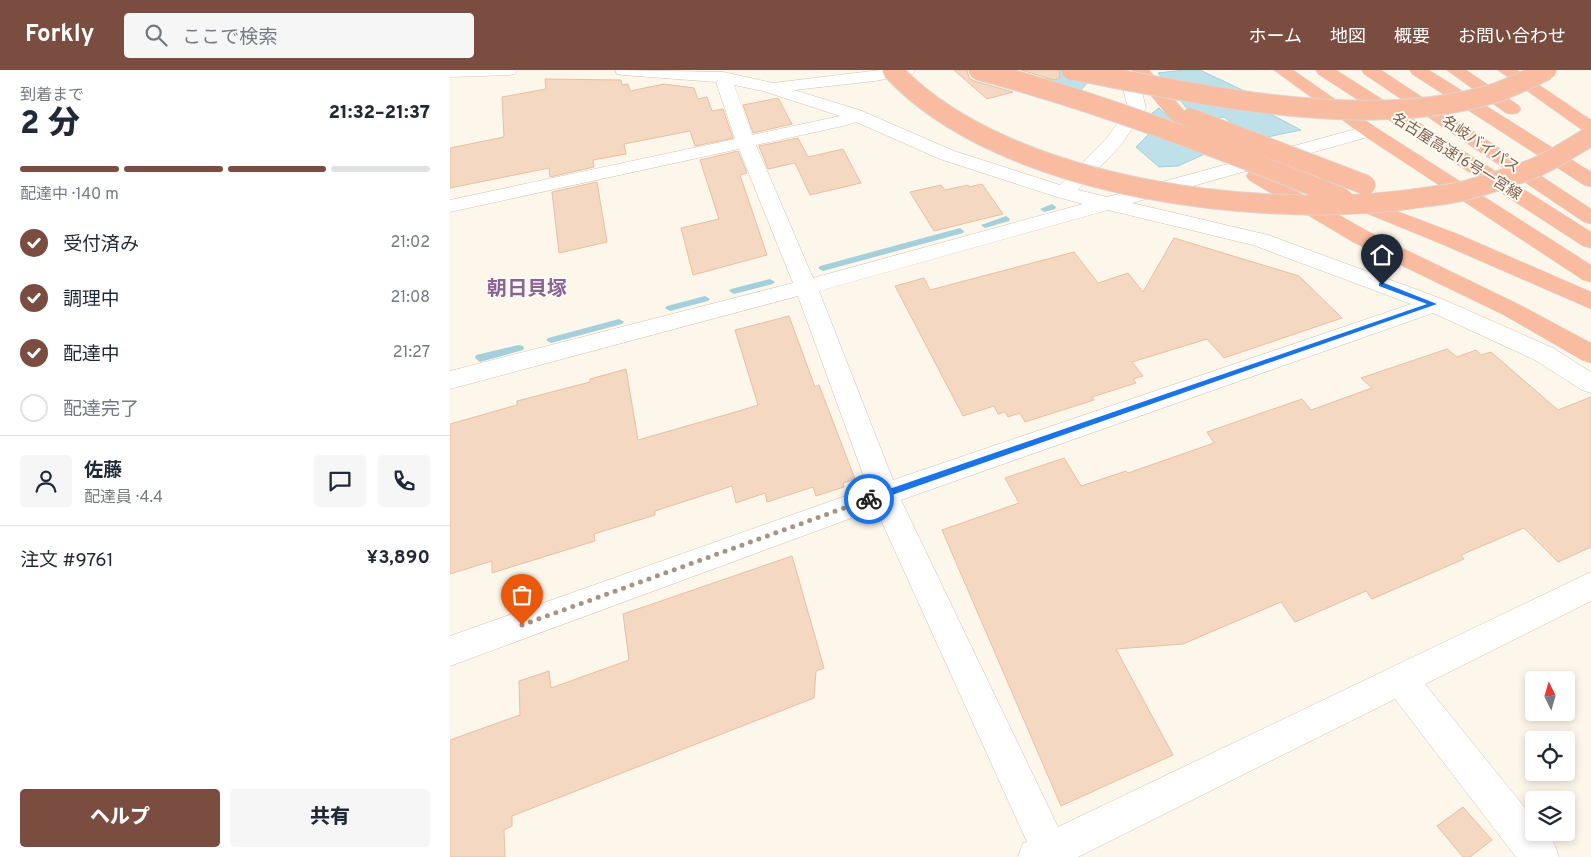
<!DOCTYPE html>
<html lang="ja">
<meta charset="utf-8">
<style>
:root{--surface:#fff;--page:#f6f6f7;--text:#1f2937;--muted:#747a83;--line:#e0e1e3;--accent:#7b4d40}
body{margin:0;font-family:Overpass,"Noto Sans JP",sans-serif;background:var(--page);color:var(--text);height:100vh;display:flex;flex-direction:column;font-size:19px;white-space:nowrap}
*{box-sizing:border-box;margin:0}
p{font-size:16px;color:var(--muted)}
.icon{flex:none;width:28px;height:28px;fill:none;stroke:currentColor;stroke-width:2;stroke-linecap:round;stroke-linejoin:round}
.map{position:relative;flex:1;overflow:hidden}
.panel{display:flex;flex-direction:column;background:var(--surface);width:450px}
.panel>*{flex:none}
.needle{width:32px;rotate:355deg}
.buttons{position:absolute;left:1075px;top:601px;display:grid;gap:10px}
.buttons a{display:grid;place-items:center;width:50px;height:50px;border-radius:5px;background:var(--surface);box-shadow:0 2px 8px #0003;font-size:25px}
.pin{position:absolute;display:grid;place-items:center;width:42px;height:42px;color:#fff;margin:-51px -21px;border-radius:50% 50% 50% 0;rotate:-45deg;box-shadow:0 0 5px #0007}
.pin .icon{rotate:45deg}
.courier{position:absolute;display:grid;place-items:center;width:50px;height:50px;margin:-25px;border:4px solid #1a73e8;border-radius:50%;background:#fff;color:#222;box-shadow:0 1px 6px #0007}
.headline em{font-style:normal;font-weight:800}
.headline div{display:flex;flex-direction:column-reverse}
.headline{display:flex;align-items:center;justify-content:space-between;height:85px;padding:0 20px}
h1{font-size:32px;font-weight:800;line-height:38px}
.bar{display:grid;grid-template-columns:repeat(4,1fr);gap:8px 5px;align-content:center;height:60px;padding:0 20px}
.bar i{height:6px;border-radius:4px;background:var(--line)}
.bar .current{background:var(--accent)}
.bar p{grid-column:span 4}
.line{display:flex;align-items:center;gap:12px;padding:0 20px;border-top:1px solid var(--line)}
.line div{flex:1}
.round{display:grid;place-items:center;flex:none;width:52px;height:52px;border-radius:5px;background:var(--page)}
ol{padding:0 20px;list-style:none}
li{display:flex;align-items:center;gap:15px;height:55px}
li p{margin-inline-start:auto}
li .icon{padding:5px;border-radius:50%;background:var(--accent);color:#fff;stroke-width:4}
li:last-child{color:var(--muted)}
li i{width:28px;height:28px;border:2px solid var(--line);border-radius:50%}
.primary-button{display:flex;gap:10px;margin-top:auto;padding:10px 20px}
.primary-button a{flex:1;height:58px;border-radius:5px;background:var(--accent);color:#fff;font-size:20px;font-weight:800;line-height:58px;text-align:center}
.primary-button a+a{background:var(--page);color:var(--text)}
header{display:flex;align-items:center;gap:30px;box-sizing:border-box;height:70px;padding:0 25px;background:var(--accent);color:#fff}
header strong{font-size:24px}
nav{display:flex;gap:28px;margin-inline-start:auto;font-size:18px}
.search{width:350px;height:45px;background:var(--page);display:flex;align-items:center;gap:12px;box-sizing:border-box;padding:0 18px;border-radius:5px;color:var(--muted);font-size:19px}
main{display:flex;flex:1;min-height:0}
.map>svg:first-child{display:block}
.water{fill:#bee1e9;stroke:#a3d0db}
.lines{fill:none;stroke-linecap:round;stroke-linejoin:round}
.stream{fill:#a3d0db;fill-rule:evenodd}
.building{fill:#f4d8c1;stroke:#e8bfa1}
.street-casing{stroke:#d2c0af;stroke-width:1}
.highway-casing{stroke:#ddd5d0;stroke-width:1}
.street{fill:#fff;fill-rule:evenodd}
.highway{fill:#f9bca0;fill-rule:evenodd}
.highway-bridge-casing{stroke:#ddd5d0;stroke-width:21;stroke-linecap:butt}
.highway-bridge{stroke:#f9bca0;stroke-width:19}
.route{fill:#1a73e8}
.done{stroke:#a89484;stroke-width:5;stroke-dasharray:0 9}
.labels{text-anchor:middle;stroke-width:4;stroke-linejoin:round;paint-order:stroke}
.far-street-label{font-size:15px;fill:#7b5f4c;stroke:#fffbf3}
.quarter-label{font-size:20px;font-weight:bold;fill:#886496;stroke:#fffbf3}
</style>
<header>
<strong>Forkly</strong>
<div class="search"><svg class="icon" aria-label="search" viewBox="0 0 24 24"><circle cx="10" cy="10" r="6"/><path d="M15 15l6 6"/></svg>ここで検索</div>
<nav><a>ホーム</a><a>地図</a><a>概要</a><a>お問い合わせ</a></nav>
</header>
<main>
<section class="panel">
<div class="headline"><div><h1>2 分</h1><p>到着まで</p></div><em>21:32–21:37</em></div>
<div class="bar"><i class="current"></i><i class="current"></i><i class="current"></i><i></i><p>配達中 · 140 m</p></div>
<ol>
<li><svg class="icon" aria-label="check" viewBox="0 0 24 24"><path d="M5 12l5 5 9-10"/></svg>受付済み<p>21:02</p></li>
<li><svg class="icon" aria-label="check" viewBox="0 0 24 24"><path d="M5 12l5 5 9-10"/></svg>調理中<p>21:08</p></li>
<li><svg class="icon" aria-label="check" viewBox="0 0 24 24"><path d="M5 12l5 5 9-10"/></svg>配達中<p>21:27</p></li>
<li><i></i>配達完了</li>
</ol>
<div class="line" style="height:90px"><a class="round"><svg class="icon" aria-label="person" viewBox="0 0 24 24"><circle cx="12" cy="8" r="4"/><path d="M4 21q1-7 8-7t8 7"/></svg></a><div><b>佐藤</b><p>配達員 · 4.4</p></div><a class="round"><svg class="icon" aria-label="chat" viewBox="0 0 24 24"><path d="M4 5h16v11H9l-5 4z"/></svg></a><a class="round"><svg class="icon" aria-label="phone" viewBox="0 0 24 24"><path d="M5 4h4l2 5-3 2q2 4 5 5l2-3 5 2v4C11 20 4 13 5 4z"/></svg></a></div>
<div class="line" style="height:65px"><div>注文 #9761</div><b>¥3,890</b></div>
<div class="primary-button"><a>ヘルプ</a><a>共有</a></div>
</section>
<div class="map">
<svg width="1141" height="787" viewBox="0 0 1141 787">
<rect width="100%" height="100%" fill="#fdf7eb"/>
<!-- water -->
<g class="water">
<path d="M586 0H643L644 5 631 20 636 26 623 30Z"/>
<path d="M734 0H750L803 25 782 24 851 60 803 70 774 47 748 52 708 3Z"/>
<path d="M709 38 757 83 728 96 709 97 686 77 708 55 701 44Z"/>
</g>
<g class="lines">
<!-- stream -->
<g class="stream">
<path d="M602 134 606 137 605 139 594 142 590 139Z"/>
<path d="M556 146 560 149 559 151 535 158 531 155Z"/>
<path d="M510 158 514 161 513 163 373 201 368 198 370 196Z"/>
<path d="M320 209 325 212 323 214 284 224 279 221 281 219Z"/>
<path d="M255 226 260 229 258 231 220 241 215 238 217 236Z"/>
<path d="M169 249 174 252 172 254 101 273 96 270 98 268Z"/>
<path d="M69 275 73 276 74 278 73 280 30 292 25 288 26 285Z"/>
</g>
</g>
<!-- building -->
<g class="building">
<path d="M504 0H517L519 8 524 11 563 22 537 29Z"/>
<path d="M571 0H609L610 8 604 10Z"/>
<path d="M95 9 171 10 172 15 178 14 180 21 214 14 244 18 248 29 257 27 262 41 273 39 283 68 245 76 240 61 174 74 176 84 143 90 144 97 100 107 99 98 0 118V78L54 67 52 27 96 19Z"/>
<path d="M328 28 342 54 303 63 293 35Z"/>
<path d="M348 68 358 87 393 79 411 113 360 125 345 93 318 99 309 76Z"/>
<path d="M288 81 297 103 290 105 317 185 243 205 231 158 269 149 250 90Z"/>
<path d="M147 112 157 172 109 183 102 122Z"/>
<path d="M532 114 553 144 484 161 460 122 491 115 495 120 518 115 519 117Z"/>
<path d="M724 168 849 206 892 248 774 288 757 269 682 292 693 306 683 309 686 313 642 327 644 330 575 352 570 343 558 347 555 342 548 344 544 336 513 346 445 216 474 208 480 220 624 182 648 213 678 203 693 222Z"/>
<path d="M339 246 365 317 369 315 405 409 393 413 394 417 366 426 363 417 317 432 315 423 286 433 282 416 205 441V445L144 464 145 471 42 503V491L0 504V354L67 335V331L140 312V309L176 299 188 370 289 341 308 335 285 260Z"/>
<path d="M997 279 1007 287 1026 280 1031 285 1041 282 1108 340 1141 327V477L1108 492 1074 458 1011 485 1014 489 922 529 916 521 845 552 831 532 733 574 666 579 723 685 611 736 492 460 569 433 555 408 614 388 631 416 676 401 678 403 764 373 757 362 852 329 861 340 922 318 911 308Z"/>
<path d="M342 486 374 598 366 601 364 628 62 746V756L54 760 55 787H0V670L70 645 69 611 99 601 101 618 179 590 173 544Z"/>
<path d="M1013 737 1042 770 1020 787H1013L987 756Z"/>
</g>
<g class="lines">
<!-- street casing -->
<g class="street-casing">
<g id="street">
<path d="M0 0H67L65 4 59 5 0 7Z"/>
<path d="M165 0 273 2 323 13 430 0H465L463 4 425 11 344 20 412 41 504 81 610 115 657 68 678 38 674 22 660 0H676L692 22 696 38 671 75 628 120 657 127 913 57 919 55 925 57 928 61 925 65 682 133 818 165 992 229 1103 278 1141 302V323L1132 320 1085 290 983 243 451 430 608 757 1141 502V531L975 614 1084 749V762H1095L1104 773 1109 787H1066L945 629 628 787H568L573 773 577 772 426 439 0 596V566L418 418 348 226 0 319V301L343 213 289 79 0 142V130L285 69 266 12 173 5 167 4ZM284 15 313 21 390 46 302 65ZM406 52 490 89 607 127 633 134 363 208 306 75 393 56ZM658 140 803 175 961 234 443 410 369 221Z"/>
</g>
</g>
<!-- highway casing -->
<g class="highway-casing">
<g id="highway">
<path d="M682 0H699L743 51 768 73 766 77C761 78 758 79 754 77 735 70 694 18 682 0Z"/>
<path d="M824 0H843L925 57 1141 195V212L1133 210 913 65Z"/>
<path d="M866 0H886L1141 162V178L1133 176 868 4Z"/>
<path d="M912 0H931L1141 139V154L1134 152 914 4Z"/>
<path d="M960 0H979L1141 102V117L1134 115 962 4Z"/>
<path d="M997 0H1016L1068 35 1071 39 1068 43 1062 44 1056 43Z"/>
<path d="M1048 0H1067L1141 50V63L1135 62Z"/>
<path d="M806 100 813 102 919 162 1070 235 1141 273V293L1132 290 1054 245 903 172 799 110 796 106 799 102Z"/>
<path d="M896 122 1010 165 1141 222V239L994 175 889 132 886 128 889 124Z"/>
</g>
</g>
<!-- street -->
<use href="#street" class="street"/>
<!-- highway -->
<use href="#highway" class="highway"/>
<!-- highway-bridge casing -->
<g class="highway-bridge-casing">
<g id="highway-bridge">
<path d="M442 0C554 121 821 152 976 127 989 125 1004 124 1017 120 1038 114 1061 107 1082 99 1102 91 1122 77 1141 66"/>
<path d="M528 0C653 33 773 80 893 128"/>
<path d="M621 0C750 24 917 63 1045 23 1063 17 1080 8 1097 0"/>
<path d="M740 48 916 115"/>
</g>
</g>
<!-- highway-bridge -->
<use href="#highway-bridge" class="highway-bridge"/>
</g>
<!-- route -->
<path class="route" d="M929 213H934L987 234 422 432 419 433 415 429 416 427 977 234 929 216Z"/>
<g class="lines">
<!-- done -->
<path class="done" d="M72 555 419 429"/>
</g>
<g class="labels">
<!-- far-street labels -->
<g class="far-street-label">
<text transform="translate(1031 74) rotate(34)" y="5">名岐バイパス</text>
<text transform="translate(1007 86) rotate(32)" y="5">名古屋高速16号一宮線</text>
</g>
<!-- quarter labels -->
<g class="quarter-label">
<text x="77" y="225">朝日貝塚</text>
</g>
</g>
</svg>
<div class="buttons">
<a><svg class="needle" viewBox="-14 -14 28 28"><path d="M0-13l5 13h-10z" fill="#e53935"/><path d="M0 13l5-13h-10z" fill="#747a83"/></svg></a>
<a><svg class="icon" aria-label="locate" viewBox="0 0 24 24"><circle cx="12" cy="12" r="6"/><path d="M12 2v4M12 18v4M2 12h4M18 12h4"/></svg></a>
<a><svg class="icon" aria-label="layers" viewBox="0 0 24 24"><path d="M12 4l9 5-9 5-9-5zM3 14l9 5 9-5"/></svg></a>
</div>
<div class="pin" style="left:72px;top:555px;background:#ea580c"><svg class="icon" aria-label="bag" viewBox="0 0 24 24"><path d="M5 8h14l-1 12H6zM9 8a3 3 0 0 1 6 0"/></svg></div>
<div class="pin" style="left:932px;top:215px;background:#1f2937"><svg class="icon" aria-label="home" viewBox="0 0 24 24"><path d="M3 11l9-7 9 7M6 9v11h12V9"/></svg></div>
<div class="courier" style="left:419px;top:429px"><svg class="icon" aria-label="bike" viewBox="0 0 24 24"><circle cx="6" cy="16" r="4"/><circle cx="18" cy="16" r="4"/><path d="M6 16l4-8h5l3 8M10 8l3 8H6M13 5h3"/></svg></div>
</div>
</main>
